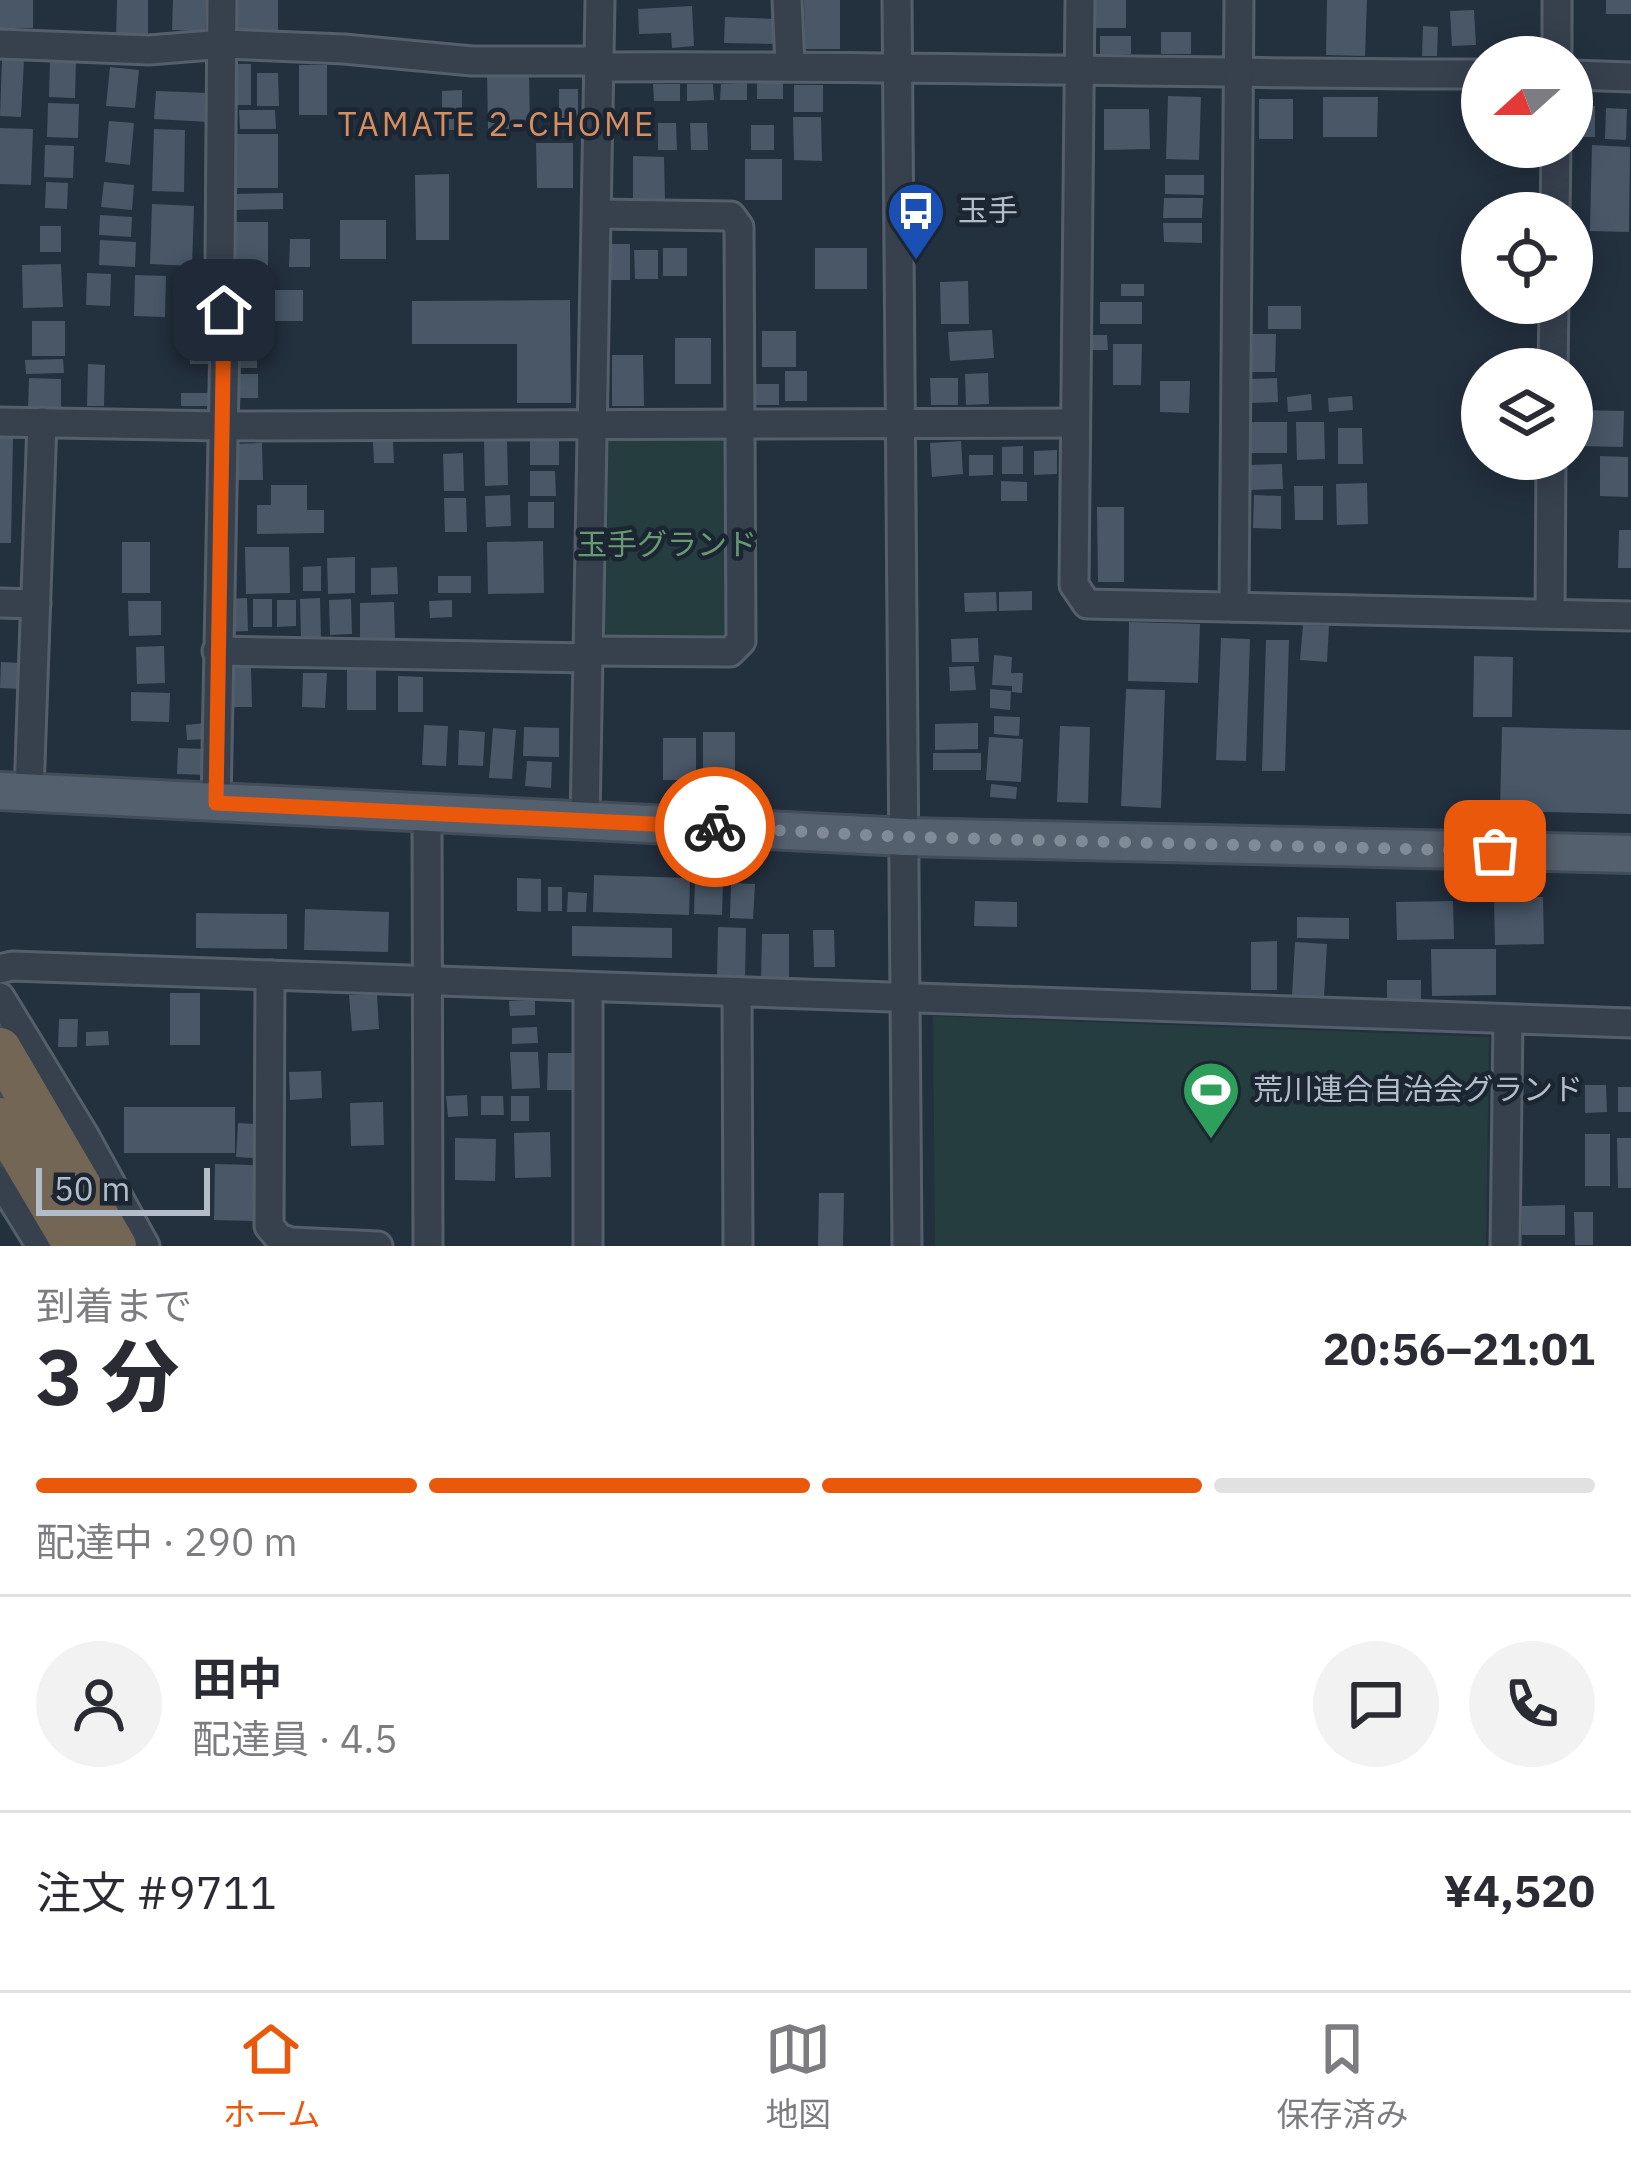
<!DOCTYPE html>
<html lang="ja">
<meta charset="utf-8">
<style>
:root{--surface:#fff;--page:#f2f2f3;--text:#2b2b33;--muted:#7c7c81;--line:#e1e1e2;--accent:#ea580c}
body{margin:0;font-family:"IBM Plex Sans","Noto Sans JP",sans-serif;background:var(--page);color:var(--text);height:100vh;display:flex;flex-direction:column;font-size:45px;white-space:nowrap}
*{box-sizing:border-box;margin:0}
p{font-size:39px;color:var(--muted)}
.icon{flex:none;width:66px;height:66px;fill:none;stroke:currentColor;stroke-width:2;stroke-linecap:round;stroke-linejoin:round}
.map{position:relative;height:1246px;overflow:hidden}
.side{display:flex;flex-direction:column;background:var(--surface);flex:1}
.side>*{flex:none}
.needle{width:78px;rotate:249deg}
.controls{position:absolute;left:1461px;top:36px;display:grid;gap:24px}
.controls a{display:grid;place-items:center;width:132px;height:132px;border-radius:50%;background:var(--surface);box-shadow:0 6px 30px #0003;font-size:60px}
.scale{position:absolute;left:36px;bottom:30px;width:174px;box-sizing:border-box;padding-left:12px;border:6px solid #b3bcc9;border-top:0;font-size:33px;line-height:42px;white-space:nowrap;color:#b3bcc9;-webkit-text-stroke:9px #1c2633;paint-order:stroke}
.pin{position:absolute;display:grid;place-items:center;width:102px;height:102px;color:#fff;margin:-51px;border-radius:24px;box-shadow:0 6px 18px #0006}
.courier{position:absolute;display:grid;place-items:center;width:120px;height:120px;margin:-60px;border:9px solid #ea580c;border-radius:50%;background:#fff;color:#222;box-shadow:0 3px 15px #0007}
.summary em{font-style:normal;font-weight:800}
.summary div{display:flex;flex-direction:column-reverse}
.summary{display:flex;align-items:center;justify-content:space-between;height:204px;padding:0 36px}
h1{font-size:78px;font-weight:800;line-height:90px}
.bar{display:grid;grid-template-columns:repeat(4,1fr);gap:18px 12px;align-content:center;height:144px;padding:0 36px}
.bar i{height:15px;border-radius:9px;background:var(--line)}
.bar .selected{background:var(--accent)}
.bar p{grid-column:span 4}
.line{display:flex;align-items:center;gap:30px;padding:0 36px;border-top:3px solid var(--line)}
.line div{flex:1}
.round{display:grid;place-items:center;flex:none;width:126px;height:126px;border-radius:63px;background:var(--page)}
.tabs{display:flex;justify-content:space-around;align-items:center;height:168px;border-top:3px solid var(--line);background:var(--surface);font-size:33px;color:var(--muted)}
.tabs a{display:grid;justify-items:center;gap:6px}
.tabs .selected{color:var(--accent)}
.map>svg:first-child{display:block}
.green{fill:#253d3f}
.building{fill:#495767}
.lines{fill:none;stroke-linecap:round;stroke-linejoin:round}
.minor-casing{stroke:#555f6c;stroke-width:33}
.major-casing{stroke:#434d5a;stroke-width:42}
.highway-casing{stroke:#424c59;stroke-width:48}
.minor{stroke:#37414e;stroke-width:27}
.major{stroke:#55606e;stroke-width:36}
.highway{stroke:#746654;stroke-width:42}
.done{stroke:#818b98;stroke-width:12;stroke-dasharray:0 21.6}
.route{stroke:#ea580c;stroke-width:15}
.labels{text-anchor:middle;stroke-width:9;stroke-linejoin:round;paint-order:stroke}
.poi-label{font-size:30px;fill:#b3bcc9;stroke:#1c2633;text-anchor:start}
.park-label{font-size:30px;fill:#6a9a73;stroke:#1c2633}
.neighbourhood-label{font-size:33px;letter-spacing:3px;fill:#d68f61;stroke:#1c2633}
</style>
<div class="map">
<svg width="1631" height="1246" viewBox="0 0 1631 1246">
<rect width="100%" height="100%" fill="#23303e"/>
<!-- green -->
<g class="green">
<path d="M615 436 726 437 730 444 731 633 727 639H609L605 632 603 458 607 442Z"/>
<path d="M933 1016 1489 1037 1486 1246H935Z"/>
</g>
<!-- building -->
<g class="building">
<rect x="0" y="0" width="33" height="28"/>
<path d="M117 0H148V40L116 39Z"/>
<path d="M173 0H206L205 31 172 30Z"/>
<rect x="235" y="0" width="43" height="39"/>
<path d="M804 0H840V49H805Z"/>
<path d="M1095 0H1126V28H1096Z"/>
<path d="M1327 0H1367L1365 56 1326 55Z"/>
<rect x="1606" y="0" width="25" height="14"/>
<path d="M692 6 694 46 672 48 671 33 639 34 638 9Z"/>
<path d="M1474 10 1476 45 1452 46 1450 11Z"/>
<path d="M725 17 775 19 774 44 724 43Z"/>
<path d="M1423 26 1438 27 1437 56H1422Z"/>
<rect x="1161" y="32" width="30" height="22"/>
<path d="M1100 36H1131V54L1100 55Z"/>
<path d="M50 58 76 59 75 98 49 97Z"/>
<path d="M2 59 24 60 21 117 0 116Z"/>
<rect x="231" y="64" width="20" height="41"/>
<rect x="299" y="65" width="28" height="50"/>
<path d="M110 67 139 70 135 108 106 106Z"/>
<path d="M487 71H529L530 129H488Z"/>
<path d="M257 73H278L279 106H257Z"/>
<rect x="757" y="82" width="26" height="17"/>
<path d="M747 83V100H720L721 84Z"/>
<path d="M653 84H680V101H654Z"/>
<path d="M687 84H713L714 100 687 101Z"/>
<rect x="794" y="85" width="29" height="27"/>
<rect x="559" y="89" width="19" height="40"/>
<path d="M462 90V130H442V91Z"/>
<path d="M156 91 209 93V122L154 119Z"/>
<path d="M1168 96 1201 97 1199 160 1166 159Z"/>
<path d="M1323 97H1378L1377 137H1323Z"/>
<rect x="1259" y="99" width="34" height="40"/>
<path d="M48 103 79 104 78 138 47 137Z"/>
<rect x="1572" y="106" width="23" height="31"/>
<path d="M1606 108 1627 109 1626 140 1605 139Z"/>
<path d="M1104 109H1149L1150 149 1104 150Z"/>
<path d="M239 110H275L276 129H240Z"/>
<path d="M793 117H821L822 161 794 160Z"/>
<path d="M109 121 134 123 130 165 105 162Z"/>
<path d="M658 123H676L677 150H658Z"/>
<path d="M690 123H707L708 150H691Z"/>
<rect x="751" y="125" width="23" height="25"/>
<path d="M0 128 33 129 31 185 0 184Z"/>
<path d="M154 129 185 130 184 192 152 191Z"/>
<rect x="236" y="134" width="42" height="54"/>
<path d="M536 143H573V188H537Z"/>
<path d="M45 145 74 146 73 178 44 177Z"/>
<path d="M1592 145 1630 147 1629 232 1590 231Z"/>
<path d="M633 156 664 157 665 202H633Z"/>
<rect x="745" y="159" width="37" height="41"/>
<path d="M449 174V240H416L415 175Z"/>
<path d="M1165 175H1204V195L1165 194Z"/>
<path d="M46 182 68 183 67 209 45 208Z"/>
<path d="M104 182 134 185 132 210 101 207Z"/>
<path d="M283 193V209L230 210V194Z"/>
<path d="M1164 198H1203L1202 218H1163Z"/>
<path d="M152 204 194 206 192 266 150 264Z"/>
<path d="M100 215 132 217 131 237 99 235Z"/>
<rect x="340" y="220" width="46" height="39"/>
<path d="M230 222H268V269H231Z"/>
<path d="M1163 223H1202V243L1164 242Z"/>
<rect x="40" y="226" width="21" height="26"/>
<path d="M290 239H310V267H289Z"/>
<path d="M100 240 136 242 135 267 99 265Z"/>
<rect x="607" y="244" width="23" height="36"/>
<rect x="663" y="248" width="24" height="28"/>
<rect x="815" y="248" width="52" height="41"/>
<path d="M634 250H658V279H635Z"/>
<path d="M61 264 63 307 23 308 22 265Z"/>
<path d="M87 273 111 274 110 306 86 305Z"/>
<path d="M214 274V289L190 290V275Z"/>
<path d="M135 275 166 276 165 317 134 316Z"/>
<path d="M968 281 969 324H941L940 282Z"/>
<rect x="1121" y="284" width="23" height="12"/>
<rect x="235" y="286" width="23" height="23"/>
<rect x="270" y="290" width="33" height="31"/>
<path d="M570 300 571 403H517V344H412V301Z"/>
<rect x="1100" y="302" width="42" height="22"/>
<rect x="1268" y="306" width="33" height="23"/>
<path d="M234 314H257V337L234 338Z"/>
<rect x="32" y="321" width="33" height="35"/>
<path d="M992 330 994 358 950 361 948 332Z"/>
<rect x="762" y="331" width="34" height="36"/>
<path d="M1251 334H1276L1275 372H1251Z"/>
<path d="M1088 335H1107L1108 350H1089Z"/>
<rect x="675" y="338" width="36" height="46"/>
<path d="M189 344H214V364H190Z"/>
<path d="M1113 344H1142L1141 385H1113Z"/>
<rect x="234" y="345" width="23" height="23"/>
<path d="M612 355H643L644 406H612Z"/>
<path d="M63 359 64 373 26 374 25 360Z"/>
<path d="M88 364 105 365 104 406H87Z"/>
<rect x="785" y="371" width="22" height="30"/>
<path d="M988 373 989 404 966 405 965 374Z"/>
<rect x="234" y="374" width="24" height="24"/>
<path d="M29 378 61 379V409L28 408Z"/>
<path d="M930 378H958V405H931Z"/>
<path d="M1277 378 1278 402 1250 403 1249 379Z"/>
<path d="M1160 381H1190L1189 413 1160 412Z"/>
<rect x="755" y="384" width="24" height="21"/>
<rect x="181" y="393" width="28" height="13"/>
<path d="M1311 394 1312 410 1288 412 1287 397Z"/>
<path d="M1352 396 1353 410 1329 412 1328 398Z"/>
<path d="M1577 410 1624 411 1623 447 1577 446Z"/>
<rect x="1247" y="422" width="40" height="31"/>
<path d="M1296 422H1324L1325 459 1297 460Z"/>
<path d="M1338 428H1362L1363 464H1338Z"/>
<path d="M0 438H13L11 543H0Z"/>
<rect x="530" y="438" width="29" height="27"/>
<path d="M484 441H507L508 485 485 486Z"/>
<path d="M961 441 963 474 932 477 930 443Z"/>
<path d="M373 442H393L394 463H374Z"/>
<path d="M262 443 263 480H233L232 444Z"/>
<path d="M1023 446V474H1002V447Z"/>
<path d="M1057 450V474L1034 475V451Z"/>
<path d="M463 453 464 491H444L443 454Z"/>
<path d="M969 455H993V475L969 476Z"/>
<path d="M1600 456 1628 457V497L1600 496Z"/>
<path d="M1282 464 1283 489 1248 490 1247 465Z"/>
<path d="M530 471H555L556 496H530Z"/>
<path d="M1001 481 1027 482V501H1001Z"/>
<path d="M1367 483 1368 524 1337 525 1336 484Z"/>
<path d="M271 485H307V510H324V533L257 534V505H271Z"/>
<path d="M1294 486H1323V520H1295Z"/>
<path d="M510 495 511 526 486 527 485 496Z"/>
<path d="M1254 495 1281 496V529L1253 528Z"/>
<path d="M444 498H466L467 532H445Z"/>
<rect x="528" y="502" width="26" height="26"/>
<path d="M1097 507H1124V582H1098Z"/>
<path d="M1619 530H1631V568H1618Z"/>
<path d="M543 541 544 593 488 594 487 542Z"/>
<rect x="122" y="542" width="28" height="51"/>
<path d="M245 547H289L290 593 246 594Z"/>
<path d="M355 557V593L328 594 327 558Z"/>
<path d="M321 566V591H303V567Z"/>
<path d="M397 567 398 594 371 595V568Z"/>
<rect x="438" y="576" width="33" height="17"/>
<path d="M1032 591V610L999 611V592Z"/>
<path d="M996 592 997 611 965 612 964 593Z"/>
<path d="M247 598 248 631 226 632 225 599Z"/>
<path d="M320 598 321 640H301L300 599Z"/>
<rect x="253" y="599" width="19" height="28"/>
<path d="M351 599 352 634 330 635 329 600Z"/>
<path d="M277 600H296V626L277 627Z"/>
<path d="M452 600V617L430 618 429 601Z"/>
<path d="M128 601H161V635L129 636Z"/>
<path d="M394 602 395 641 360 642V603Z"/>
<path d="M1129 622 1200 624 1198 683 1128 681Z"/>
<path d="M1303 625 1329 626 1327 662 1300 660Z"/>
<path d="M978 638 979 662H952L951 639Z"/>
<path d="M1221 638 1250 639 1246 761 1216 760Z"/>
<path d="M1266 640H1289L1285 771H1262Z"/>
<path d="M164 646 165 683 137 684 136 647Z"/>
<path d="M994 655 1012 657 1011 673H1023L1022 693 1012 692V686L992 685Z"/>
<path d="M1474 656 1513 657 1512 717H1473Z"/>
<path d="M1 662 21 663 20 689 0 688Z"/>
<path d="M974 666 976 690 950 691 949 667Z"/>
<path d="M226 668H251L252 707H227Z"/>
<rect x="347" y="668" width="29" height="42"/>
<path d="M303 673H327L325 708 302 707Z"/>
<path d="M398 676 423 677V712H398Z"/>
<path d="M990 689 1011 691 1010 710 990 708Z"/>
<path d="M1126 689 1165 690 1161 808 1121 806Z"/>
<path d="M131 692 170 693 169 722 131 721Z"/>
<path d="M994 716 1020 717 1019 736 994 734Z"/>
<path d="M206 723 207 739 187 740 186 725Z"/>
<path d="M978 723V749L935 750V724Z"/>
<path d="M424 725 448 726 446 766 422 765Z"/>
<path d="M1060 726 1090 727 1088 803 1057 802Z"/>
<path d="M524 727 559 728V757L523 756Z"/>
<path d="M1502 727 1631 730V814L1500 811Z"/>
<path d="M493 728 516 730 512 779 489 778Z"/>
<path d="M459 730 485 732 483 766 458 765Z"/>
<path d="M703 732H735V773L703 774Z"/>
<path d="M989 737 1023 739 1021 782 986 780Z"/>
<rect x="663" y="738" width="33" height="42"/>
<path d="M178 748 206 749V775L177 774Z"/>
<rect x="933" y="753" width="48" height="17"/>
<path d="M527 761 552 762 551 788 525 786Z"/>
<path d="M991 784 1017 787 1016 799 990 797Z"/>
<path d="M594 875 690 878 689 915 593 912Z"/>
<path d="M695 877 723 878 722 915 694 914Z"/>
<path d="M517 878 541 879V912L517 911Z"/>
<path d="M731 883 755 884 753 919 730 918Z"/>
<rect x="548" y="887" width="14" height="24"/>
<path d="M568 892 587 893 586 912H567Z"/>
<path d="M1543 897 1544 944 1495 945 1494 898Z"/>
<path d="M975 901 1017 902V927L974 926Z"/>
<path d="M1453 901 1454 939 1397 940 1396 902Z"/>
<path d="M305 909 389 912 388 952 304 950Z"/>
<path d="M196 913 287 914V949L196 948Z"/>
<path d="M1297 917 1349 918V939L1297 938Z"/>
<path d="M572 926 672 928V958L572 956Z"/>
<path d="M718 927 746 928 745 978 717 977Z"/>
<path d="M813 930H834L835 967H814Z"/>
<path d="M762 934H789V980L761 979Z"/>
<path d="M1277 941V990H1251V942Z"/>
<path d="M1295 942 1327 944 1324 998 1292 995Z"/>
<path d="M1431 949H1496V995L1432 996Z"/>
<path d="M1387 980H1421V1000L1387 1001Z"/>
<rect x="170" y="993" width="30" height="52"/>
<path d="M377 994 379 1029 352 1031 349 995Z"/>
<path d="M535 1000V1015L510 1016 509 1001Z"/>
<path d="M59 1019H78L77 1047H58Z"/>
<path d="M537 1027 538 1043 512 1044V1028Z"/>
<path d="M108 1031 109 1045 86 1046V1032Z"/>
<path d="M510 1052H538L540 1088 512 1089Z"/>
<path d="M548 1053H575V1090H547Z"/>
<path d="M321 1071 322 1098 290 1100 289 1072Z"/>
<path d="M1585 1085H1606L1607 1112 1585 1113Z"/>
<rect x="1618" y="1087" width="13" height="25"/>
<path d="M467 1095 468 1116 448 1117 446 1096Z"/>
<path d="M481 1096H503L504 1115H481Z"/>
<rect x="511" y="1096" width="18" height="25"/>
<path d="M383 1102 384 1145 351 1146 350 1103Z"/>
<rect x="124" y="1107" width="111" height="46"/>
<path d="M238 1123 256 1124 254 1158 236 1157Z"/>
<path d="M550 1132 551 1177 515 1178 514 1133Z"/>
<rect x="1585" y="1134" width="25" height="52"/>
<path d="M455 1138 496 1139 495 1181 455 1180Z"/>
<path d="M1617 1138H1631V1188H1618Z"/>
<path d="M215 1164 254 1165V1221L214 1220Z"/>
<path d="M819 1193H844L843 1246H818Z"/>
<path d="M1565 1205V1235H1522V1206Z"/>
<path d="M1574 1212H1593V1245H1575Z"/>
</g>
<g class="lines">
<!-- minor casing -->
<g class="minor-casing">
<g id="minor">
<path d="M787 0 790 66"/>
<path d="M897 0 907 1246"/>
<path d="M1080 0 1074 585 1087 604 1631 616"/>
<path d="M0 44 149 50 224 44 344 49 472 61H593L602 67C896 65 1188 74 1482 74"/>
<path d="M1557 57V0"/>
<path d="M1572 75 1631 77"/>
<path d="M1555 213 1556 147"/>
<path d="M1553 369 1554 303"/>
<path d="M0 422 221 426 1075 423"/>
<path d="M0 603 36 604"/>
<path d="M1234 607 1239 0"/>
<path d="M1550 612 1551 459"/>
<path d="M217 651 588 658"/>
<path d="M589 651 730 652 741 641 739 227 731 216 599 214"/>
<path d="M29 793 42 422"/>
<path d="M216 803 225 337 220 261 222 0"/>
<path d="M427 816 428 1246"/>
<path d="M585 821 600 0"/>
<path d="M0 969 12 966 1631 1023"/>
<path d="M270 975 269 1226 279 1238 291 1242 378 1246"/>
<path d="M737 992 738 1246"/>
<path d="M0 997 84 1135 145 1246"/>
<path d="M0 1180 41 1246"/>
<path d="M588 1246V987"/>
<path d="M1505 1246 1508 1020"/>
</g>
</g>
<!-- major casing -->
<g class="major-casing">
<path id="major" d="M0 791 906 837 1631 854"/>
</g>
<!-- highway casing -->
<g class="highway-casing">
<g id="highway">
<path d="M0 1049 115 1246"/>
<path d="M0 1119 75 1246"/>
</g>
</g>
<!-- minor -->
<use href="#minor" class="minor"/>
<!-- major -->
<use href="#major" class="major"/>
<!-- highway -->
<use href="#highway" class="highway"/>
</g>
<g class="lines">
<!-- done -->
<path class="done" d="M715 827 906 837 1495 851"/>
<!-- route -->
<path class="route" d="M224 310 216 803 715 827"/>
</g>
<!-- icons -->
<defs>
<g id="bus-pin" transform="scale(3)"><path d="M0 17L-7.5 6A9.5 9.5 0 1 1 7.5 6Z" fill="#1a4fb4" stroke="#1c2633"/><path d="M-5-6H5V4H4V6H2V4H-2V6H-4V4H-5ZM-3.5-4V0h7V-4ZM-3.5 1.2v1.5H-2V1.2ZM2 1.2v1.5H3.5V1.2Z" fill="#fff"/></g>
<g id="stadium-pin" transform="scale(3)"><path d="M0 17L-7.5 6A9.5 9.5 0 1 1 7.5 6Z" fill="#2e9e5b" stroke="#1c2633"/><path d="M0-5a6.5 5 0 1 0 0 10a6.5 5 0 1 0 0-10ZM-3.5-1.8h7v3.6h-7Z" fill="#fff"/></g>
</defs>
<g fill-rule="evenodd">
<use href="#bus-pin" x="916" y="211"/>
<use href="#stadium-pin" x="1211" y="1090"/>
</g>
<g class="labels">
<!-- poi labels -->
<g class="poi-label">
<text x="958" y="221">玉手</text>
<text x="1253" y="1100">荒川連合自治会グランド</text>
</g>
<!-- park labels -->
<g class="park-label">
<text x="667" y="555">玉手グランド</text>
</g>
<!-- neighbourhood labels -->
<g class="neighbourhood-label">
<text x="497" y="136">TAMATE 2-CHOME</text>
</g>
</g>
</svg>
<div class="controls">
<a><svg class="needle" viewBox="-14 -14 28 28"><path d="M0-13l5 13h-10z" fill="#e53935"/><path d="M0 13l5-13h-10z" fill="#7c7c81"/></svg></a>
<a><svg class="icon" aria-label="locate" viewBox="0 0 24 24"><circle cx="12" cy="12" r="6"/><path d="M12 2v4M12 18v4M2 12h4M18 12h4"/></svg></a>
<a><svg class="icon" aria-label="layers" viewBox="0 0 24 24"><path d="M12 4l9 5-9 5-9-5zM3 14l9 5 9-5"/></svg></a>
</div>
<div class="scale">50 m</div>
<div class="pin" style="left:1495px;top:851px;background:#ea580c"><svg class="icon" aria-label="bag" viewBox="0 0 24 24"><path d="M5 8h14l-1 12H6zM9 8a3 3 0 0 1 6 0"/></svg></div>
<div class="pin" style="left:224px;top:310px;background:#1f2937"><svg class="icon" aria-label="home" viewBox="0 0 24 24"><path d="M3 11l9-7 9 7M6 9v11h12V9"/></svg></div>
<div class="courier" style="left:715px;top:827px"><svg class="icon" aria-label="bike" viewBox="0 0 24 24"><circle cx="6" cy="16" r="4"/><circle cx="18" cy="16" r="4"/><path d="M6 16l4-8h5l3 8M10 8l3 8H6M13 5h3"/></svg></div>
</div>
<section class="side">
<div class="summary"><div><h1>3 分</h1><p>到着まで</p></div><em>20:56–21:01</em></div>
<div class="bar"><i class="selected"></i><i class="selected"></i><i class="selected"></i><i></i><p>配達中 · 290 m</p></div>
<div class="line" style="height:216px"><a class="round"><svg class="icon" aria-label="person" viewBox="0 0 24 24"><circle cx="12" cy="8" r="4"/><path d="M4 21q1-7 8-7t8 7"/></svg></a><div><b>田中</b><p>配達員 · 4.5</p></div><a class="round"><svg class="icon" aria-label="chat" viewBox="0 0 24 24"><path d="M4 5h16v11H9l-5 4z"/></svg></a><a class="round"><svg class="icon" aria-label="phone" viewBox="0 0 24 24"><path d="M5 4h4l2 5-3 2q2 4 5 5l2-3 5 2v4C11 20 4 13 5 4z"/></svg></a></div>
<div class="line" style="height:156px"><div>注文 #9711</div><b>¥4,520</b></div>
</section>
<nav class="tabs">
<a class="selected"><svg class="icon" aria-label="home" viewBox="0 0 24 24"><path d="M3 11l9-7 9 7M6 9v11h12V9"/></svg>ホーム</a>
<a><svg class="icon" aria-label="map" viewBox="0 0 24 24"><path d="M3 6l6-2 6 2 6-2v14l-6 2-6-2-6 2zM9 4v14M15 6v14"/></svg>地図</a>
<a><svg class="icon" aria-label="saved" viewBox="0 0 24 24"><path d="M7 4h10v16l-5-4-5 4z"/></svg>保存済み</a>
</nav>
